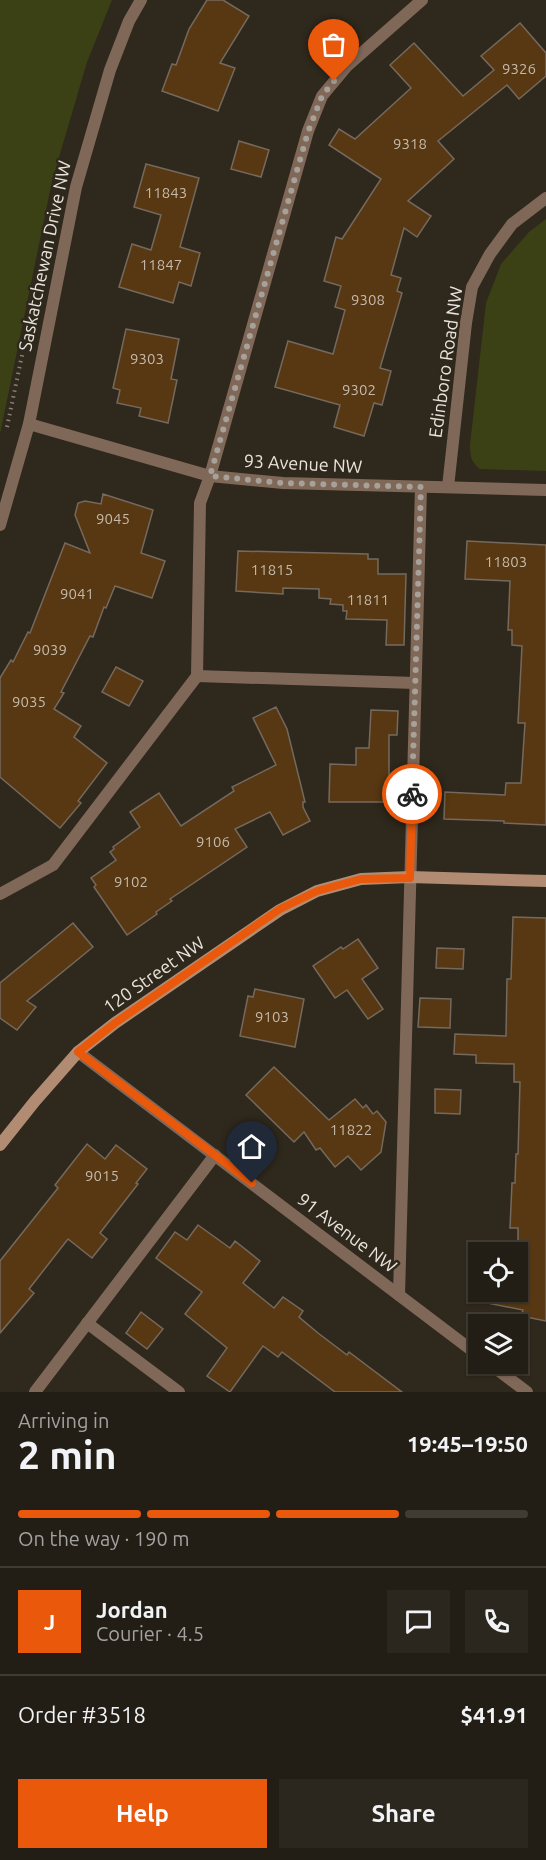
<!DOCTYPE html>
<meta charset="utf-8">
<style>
:root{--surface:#231e15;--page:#2b271e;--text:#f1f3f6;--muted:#a3a2a0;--line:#403c34;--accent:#ea580c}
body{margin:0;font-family:Ubuntu,sans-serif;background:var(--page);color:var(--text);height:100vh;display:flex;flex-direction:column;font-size:22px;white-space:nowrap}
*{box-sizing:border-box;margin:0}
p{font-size:20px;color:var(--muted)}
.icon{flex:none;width:33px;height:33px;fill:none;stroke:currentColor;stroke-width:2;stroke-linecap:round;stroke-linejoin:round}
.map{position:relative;height:1392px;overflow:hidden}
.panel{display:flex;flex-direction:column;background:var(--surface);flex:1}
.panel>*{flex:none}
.buttons{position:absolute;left:468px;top:1242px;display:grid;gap:12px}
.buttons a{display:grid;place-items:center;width:60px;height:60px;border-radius:0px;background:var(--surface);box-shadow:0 2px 4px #0004,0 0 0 2px var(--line);font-size:30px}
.pin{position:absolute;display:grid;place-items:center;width:51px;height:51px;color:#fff;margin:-62px -26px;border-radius:50% 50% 50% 0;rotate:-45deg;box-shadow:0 0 6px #0007}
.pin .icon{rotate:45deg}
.courier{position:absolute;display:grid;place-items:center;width:60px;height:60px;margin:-30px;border:4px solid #ea580c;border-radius:50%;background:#fff;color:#222;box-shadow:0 2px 8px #0007}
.summary em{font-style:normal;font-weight:700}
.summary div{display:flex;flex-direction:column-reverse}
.summary{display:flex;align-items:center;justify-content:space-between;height:102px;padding:0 18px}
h1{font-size:39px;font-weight:700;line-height:45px}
.bar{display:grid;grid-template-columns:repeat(4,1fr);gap:9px 6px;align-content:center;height:72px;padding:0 18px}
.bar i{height:8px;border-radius:4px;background:var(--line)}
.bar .selected{background:var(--accent)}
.bar p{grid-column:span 4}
.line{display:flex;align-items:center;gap:15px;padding:0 18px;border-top:2px solid var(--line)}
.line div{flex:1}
.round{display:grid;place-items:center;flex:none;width:63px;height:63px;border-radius:0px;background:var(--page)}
.button{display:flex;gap:12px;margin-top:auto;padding:12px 18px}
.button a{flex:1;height:69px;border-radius:0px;background:var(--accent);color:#fff;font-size:24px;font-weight:700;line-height:69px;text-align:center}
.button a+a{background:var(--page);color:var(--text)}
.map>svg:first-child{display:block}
.green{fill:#3c4115}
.building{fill:#573812;stroke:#75695e;stroke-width:1.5}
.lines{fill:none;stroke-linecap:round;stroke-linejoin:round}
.path{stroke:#868076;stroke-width:4;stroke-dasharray:1.5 4.5;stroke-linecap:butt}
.lane{stroke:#806859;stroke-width:12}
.street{stroke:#806859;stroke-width:12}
.secondary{stroke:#b18c72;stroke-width:12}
.done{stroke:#a7a299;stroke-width:6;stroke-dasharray:0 10.8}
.route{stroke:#ea580c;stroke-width:8}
.labels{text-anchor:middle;stroke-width:5;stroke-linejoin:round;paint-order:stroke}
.number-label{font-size:15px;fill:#c4b9aa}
.street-label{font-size:18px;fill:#e8e4dc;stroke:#2f281c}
</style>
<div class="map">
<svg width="546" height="1392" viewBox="0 0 546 1392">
<rect width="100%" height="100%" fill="#2f281c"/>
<!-- green -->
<g class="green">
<path d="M0 0H112L87 62 52 181 0 434Z"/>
<path d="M546 219V471L480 469C471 462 470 456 470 445L486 303 501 264 529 232Z"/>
</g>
<!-- building -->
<g class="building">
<path d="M207 0H223L249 16 220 63 235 68 218 111 162 91 172 64 176 65 189 29Z"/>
<path d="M520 23 546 53V76L519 99 507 85 438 141 454 159 408 201 431 216 417 237 404 228 391 275 401 278 397 291 402 293 380 368 391 371 382 405 374 403 364 436 334 427 340 405 275 387 288 341 333 354 345 310 335 307 341 286 324 281 336 237 342 239 381 179 329 145 339 129 355 139 411 88 390 65 414 43 463 96 494 70 481 56Z"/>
<path d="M239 141 269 150 261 177 231 169Z"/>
<path d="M146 164 199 178 180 247 200 253 191 286 179 282 173 303 119 287 132 244 151 250 161 215 134 207Z"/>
<path d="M126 329 179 339 171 379 177 380 168 423 139 416 141 408 117 403 120 390 113 388Z"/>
<path d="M103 494 153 510 141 553 165 561 152 598 115 586 106 608 104 607 93 637 90 636 61 692 64 693 54 709 81 726 74 737 107 763 78 801 81 803 60 828 0 777V678L11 660 13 662 28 632 30 633 65 543 90 553 75 515 78 503 85 501 101 504Z"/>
<path d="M467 541 546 545V825L504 823V821L444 819 445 792 505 795 506 783H521L525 723H518L522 646 512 645V630H508L510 581 465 579Z"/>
<path d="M238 551 368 554V559H378V574H406L404 645H386L387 620 346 619 347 611H343V605L330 604 331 599 319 598V589L283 588V594L236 591Z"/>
<path d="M116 667 143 681 129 706 102 692Z"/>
<path d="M276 707 287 729 305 802H303V807L310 821 283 835 270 812 235 829 247 847 170 899 172 901 156 912 157 914 127 935 94 887 96 885 91 878 116 860 110 852 114 849 113 847 140 827 130 812 159 793 181 826 234 791 232 787 276 765 253 718Z"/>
<path d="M371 710 398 711 397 735H389V802H329L330 764 356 765V748H369Z"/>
<path d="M513 917 546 918V1321L521 1316 523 1310 477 1301 478 1292H518V1228H510L512 1183H515L516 1154H518L520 1082H514V1064L476 1063V1055L454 1054 455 1034 506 1036 507 979H511Z"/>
<path d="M73 923 93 947 27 1001 36 1007 17 1030 0 1018V983Z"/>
<path d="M358 939 378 968 362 979 383 1009 368 1019 347 990 335 998 313 966 341 947 343 949Z"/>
<path d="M437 948 464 949 463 969 436 968Z"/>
<path d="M255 989 304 999 295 1047 240 1036 248 996 253 997Z"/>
<path d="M420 998 451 999 450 1028 418 1027Z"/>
<path d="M274 1067 329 1120 355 1099 363 1108 366 1105 373 1114 377 1111 386 1122 381 1152 361 1170 348 1156 335 1167 320 1148 316 1150 304 1132 294 1142 246 1095Z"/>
<path d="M435 1089 461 1090 460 1114 435 1113Z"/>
<path d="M87 1144 105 1159 116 1145 147 1169 136 1183 138 1184 100 1233 107 1239 92 1258 68 1239 29 1289 34 1293 0 1333V1261L58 1188 55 1185Z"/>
<path d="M198 1225 230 1248 235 1241 260 1261 243 1283 274 1308 283 1297 303 1311 299 1317 318 1333 347 1355 349 1352 402 1392H335L282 1352 278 1357 263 1346 230 1392 207 1376 227 1348 185 1314 202 1292 156 1258 175 1232 187 1240Z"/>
<path d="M141 1312 163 1329 147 1349 126 1333Z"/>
</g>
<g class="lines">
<!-- path -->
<path class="path" d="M7 427 25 341"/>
<!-- lane -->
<g class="lane">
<path d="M197 676 415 683"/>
<path d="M0 894 53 865 197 676 200 503 210 476 308 131 322 96 347 66 422 0"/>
<path d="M399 1295 421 487"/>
<path d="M87 1323 179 1392"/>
<path d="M35 1392 215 1155"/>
</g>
<!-- street -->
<g class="street">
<path d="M29 424 210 476 283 483 546 490"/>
<path d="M448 487 466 323 472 287 490 254 512 224 546 198"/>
<path d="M0 525 29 424 76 187 110 70 129 21 141 0"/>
<path d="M78 1052 478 1355"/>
<path d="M490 1364 527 1392"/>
</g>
<!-- secondary -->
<path class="secondary" d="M0 1145 35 1101 78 1052 115 1023 280 910 317 891 361 879 410 877 546 881"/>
</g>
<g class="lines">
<!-- done -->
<path class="done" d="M334 81 322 96 308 132 210 476 283 483 421 487 412 794"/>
<!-- route -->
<path class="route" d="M252 1183 78 1052 115 1023 280 909 317 891 361 879 410 878 412 794"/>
</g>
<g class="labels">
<!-- number labels -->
<g class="number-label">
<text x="519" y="74">9326</text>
<text x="410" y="149">9318</text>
<text x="166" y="198">11843</text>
<text x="161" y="270">11847</text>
<text x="368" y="305">9308</text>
<text x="147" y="364">9303</text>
<text x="359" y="395">9302</text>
<text x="113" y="524">9045</text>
<text x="506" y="567">11803</text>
<text x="272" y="575">11815</text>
<text x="77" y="599">9041</text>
<text x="368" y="605">11811</text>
<text x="50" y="655">9039</text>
<text x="29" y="707">9035</text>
<text x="213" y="847">9106</text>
<text x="131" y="887">9102</text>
<text x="272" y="1022">9103</text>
<text x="351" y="1135">11822</text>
<text x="102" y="1181">9015</text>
</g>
<!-- street labels -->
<g class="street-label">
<text transform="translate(45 256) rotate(-78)" y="6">Saskatchewan Drive NW</text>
<text transform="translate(446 362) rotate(-82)" y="6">Edinboro Road NW</text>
<text transform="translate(303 464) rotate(3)" y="6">93 Avenue NW</text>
<text transform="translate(154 975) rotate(-35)" y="6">120 Street NW</text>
<text transform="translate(347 1233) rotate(37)" y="6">91 Avenue NW</text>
</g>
</g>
</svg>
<div class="buttons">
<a><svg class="icon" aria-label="locate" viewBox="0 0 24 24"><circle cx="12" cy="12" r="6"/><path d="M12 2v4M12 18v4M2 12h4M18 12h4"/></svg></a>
<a><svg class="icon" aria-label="layers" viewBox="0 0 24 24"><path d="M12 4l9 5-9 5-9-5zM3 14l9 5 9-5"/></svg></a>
</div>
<div class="pin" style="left:334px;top:81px;background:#ea580c"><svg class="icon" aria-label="bag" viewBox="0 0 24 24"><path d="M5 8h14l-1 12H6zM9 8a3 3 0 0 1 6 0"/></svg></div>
<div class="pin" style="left:252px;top:1183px;background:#1f2937"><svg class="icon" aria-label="home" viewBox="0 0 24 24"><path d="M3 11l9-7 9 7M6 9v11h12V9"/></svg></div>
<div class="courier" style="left:412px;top:794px"><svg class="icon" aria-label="bike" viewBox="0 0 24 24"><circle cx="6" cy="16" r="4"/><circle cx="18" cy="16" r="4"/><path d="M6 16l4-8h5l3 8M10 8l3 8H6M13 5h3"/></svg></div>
</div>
<section class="panel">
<div class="summary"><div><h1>2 min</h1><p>Arriving in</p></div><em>19:45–19:50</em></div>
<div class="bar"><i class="selected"></i><i class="selected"></i><i class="selected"></i><i></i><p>On the way · 190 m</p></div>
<div class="line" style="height:108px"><b class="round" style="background:var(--accent);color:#fff">J</b><div><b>Jordan</b><p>Courier · 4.5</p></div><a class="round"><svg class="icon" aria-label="chat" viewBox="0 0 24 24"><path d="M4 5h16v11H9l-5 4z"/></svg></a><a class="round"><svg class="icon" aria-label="phone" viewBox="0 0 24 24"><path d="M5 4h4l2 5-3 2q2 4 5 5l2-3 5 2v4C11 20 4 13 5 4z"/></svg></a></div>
<div class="line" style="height:78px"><div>Order #3518</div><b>$41.91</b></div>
<div class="button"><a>Help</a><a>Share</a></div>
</section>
